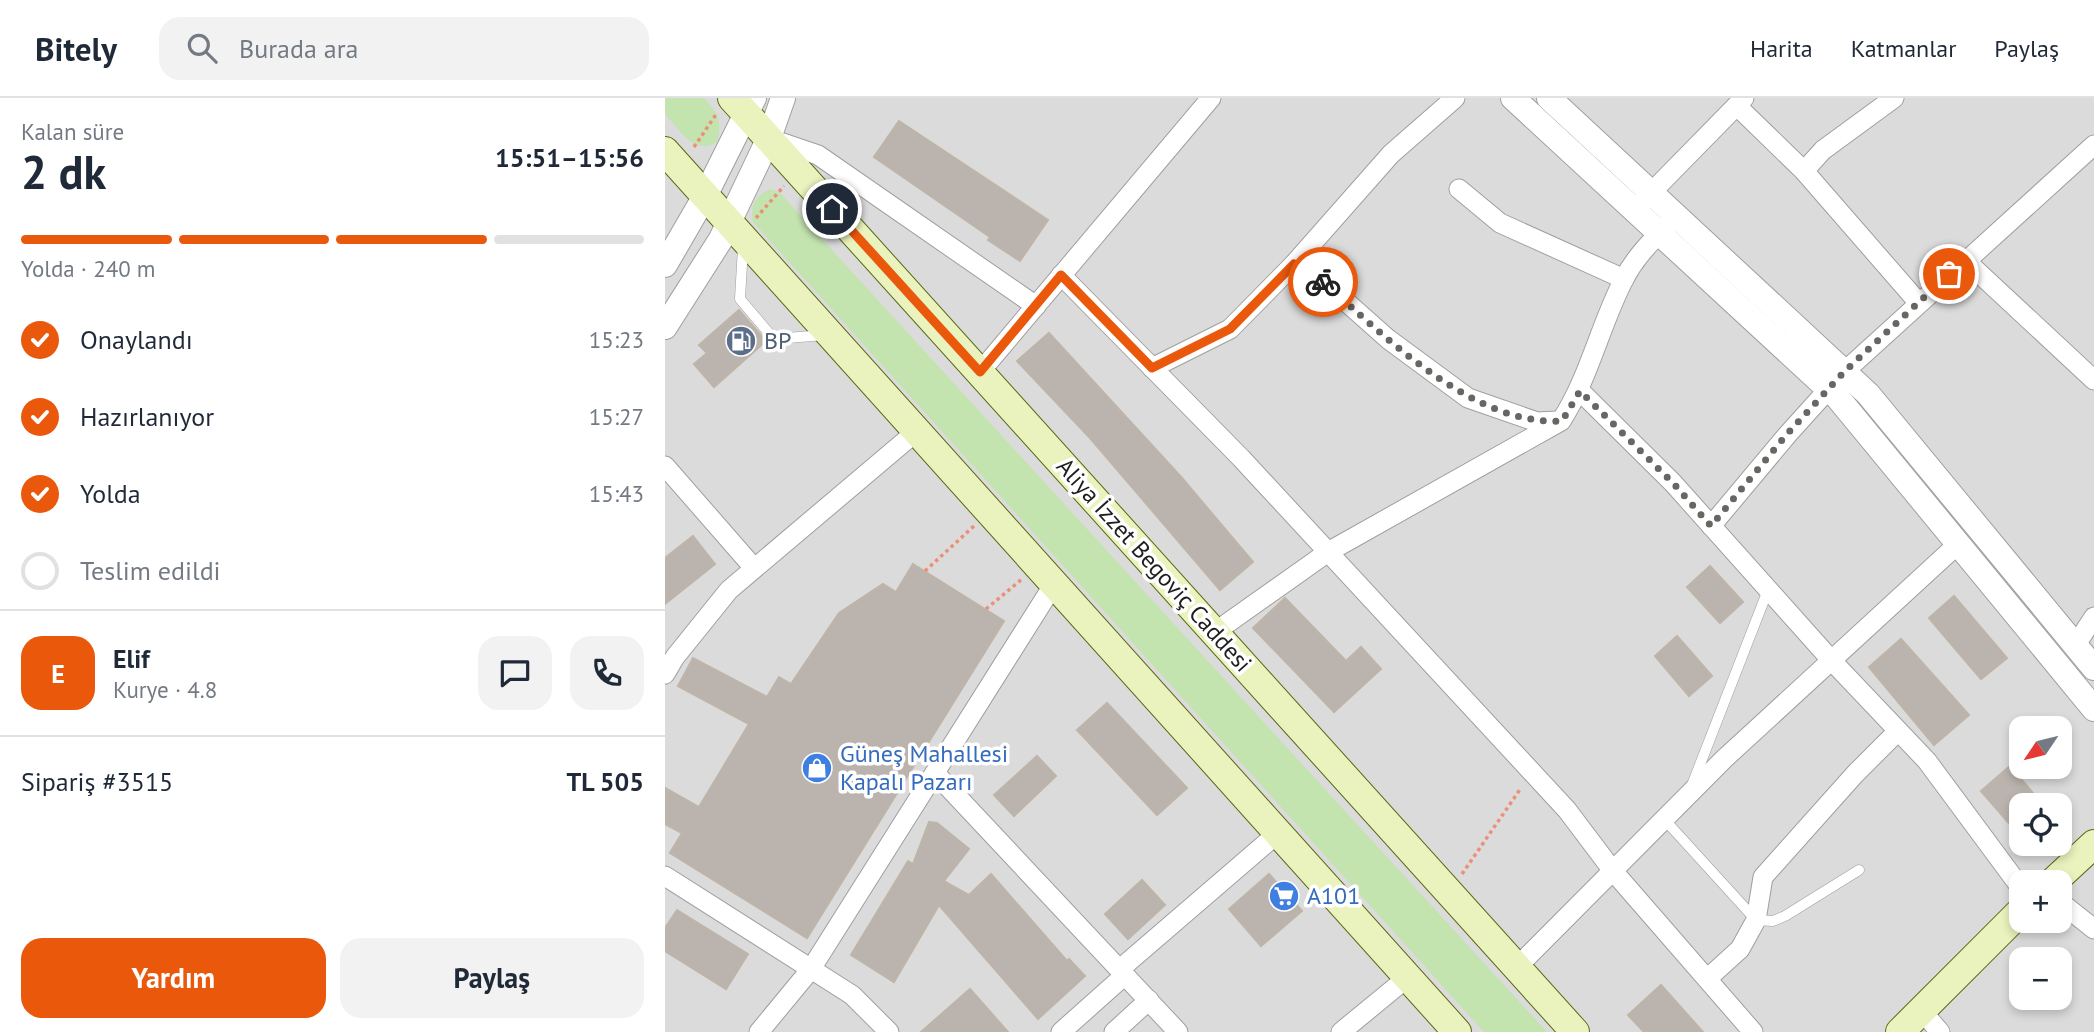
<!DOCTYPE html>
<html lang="tr">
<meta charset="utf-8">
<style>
:root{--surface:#fff;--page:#f2f2f3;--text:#1f2937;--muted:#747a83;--line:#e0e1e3;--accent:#ea580c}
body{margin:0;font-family:"PT Sans",sans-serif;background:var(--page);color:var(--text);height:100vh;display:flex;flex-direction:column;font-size:26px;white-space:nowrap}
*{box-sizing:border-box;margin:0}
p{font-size:23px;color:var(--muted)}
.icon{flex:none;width:38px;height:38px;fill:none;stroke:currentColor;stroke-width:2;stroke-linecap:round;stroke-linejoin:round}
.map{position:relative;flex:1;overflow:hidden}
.sheet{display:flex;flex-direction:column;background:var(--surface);width:665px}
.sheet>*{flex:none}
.needle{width:46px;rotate:235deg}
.tools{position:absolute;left:1344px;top:618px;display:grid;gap:14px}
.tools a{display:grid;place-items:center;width:63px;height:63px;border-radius:14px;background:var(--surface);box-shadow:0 4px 10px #0003;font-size:35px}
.pin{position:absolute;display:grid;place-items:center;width:60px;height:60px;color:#fff;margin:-30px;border:4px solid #fff;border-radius:50%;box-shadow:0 2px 7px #0007}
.courier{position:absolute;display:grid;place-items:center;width:70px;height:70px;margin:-35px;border:5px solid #ea580c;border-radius:50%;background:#fff;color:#222;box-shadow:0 2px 9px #0007}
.overview em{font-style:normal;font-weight:700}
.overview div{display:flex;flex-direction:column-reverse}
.overview{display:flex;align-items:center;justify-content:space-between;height:119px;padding:0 21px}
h1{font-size:46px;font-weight:700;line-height:52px}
.bar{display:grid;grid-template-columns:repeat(4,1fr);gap:10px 7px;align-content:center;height:84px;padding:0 21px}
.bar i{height:9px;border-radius:5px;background:var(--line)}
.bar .on{background:var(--accent)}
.bar p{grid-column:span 4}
.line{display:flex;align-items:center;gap:18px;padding:0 21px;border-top:2px solid var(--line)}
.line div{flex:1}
.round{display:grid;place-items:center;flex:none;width:74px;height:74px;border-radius:21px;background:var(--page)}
ol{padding:0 21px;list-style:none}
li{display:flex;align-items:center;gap:21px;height:77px}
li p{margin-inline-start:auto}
li .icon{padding:7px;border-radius:50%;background:var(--accent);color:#fff;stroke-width:4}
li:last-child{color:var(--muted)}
li i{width:38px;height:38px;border:4px solid var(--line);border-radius:50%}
.button{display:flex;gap:14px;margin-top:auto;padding:14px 21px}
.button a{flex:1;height:80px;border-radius:21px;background:var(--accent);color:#fff;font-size:28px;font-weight:700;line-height:80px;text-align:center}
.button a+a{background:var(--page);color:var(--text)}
header{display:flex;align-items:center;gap:42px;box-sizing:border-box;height:98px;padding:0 35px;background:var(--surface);border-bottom:2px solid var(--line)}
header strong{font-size:33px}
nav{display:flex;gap:38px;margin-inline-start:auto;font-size:24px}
.search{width:490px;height:63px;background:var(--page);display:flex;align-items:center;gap:18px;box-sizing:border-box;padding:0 24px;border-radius:21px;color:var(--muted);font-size:26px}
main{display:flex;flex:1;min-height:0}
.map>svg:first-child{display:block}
.residential{fill:#dbdbdb;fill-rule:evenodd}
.grass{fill:#c3e3af}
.building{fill:#bbb4ae;stroke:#beb4a8;stroke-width:2}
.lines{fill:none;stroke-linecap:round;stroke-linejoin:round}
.service-casing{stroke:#9f9f9f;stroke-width:11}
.minor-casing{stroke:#9f9f9f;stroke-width:21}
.tertiary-casing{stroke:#9f9f9f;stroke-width:26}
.secondary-casing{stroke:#566910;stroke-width:30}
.path{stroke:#eb9078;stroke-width:3.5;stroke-dasharray:3.5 3.5;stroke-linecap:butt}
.service{stroke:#fff;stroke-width:10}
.minor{stroke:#fff;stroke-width:19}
.tertiary{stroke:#fff;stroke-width:24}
.secondary{stroke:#eaf3bd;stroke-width:28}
.done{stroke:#676663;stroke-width:7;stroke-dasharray:0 12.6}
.route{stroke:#ea580c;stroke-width:9}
.labels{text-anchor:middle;stroke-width:7;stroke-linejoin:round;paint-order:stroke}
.service-label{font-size:24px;fill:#4e5e75;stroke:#fff;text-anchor:start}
.street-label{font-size:24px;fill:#1e1e1e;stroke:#fff}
.shop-label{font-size:24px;fill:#366cbe;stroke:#fff;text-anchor:start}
</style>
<header>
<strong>Bitely</strong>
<div class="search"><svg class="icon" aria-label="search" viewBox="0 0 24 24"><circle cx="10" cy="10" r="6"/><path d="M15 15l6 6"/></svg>Burada ara</div>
<nav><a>Harita</a><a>Katmanlar</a><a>Paylaş</a></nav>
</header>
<main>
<section class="sheet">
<div class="overview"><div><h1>2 dk</h1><p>Kalan süre</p></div><em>15:51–15:56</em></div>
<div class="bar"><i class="on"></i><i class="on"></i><i class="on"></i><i></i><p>Yolda · 240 m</p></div>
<ol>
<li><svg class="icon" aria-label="check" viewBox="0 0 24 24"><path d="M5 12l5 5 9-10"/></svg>Onaylandı<p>15:23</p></li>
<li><svg class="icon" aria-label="check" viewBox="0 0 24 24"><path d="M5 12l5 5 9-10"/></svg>Hazırlanıyor<p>15:27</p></li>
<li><svg class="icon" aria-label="check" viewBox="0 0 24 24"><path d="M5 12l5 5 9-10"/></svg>Yolda<p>15:43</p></li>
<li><i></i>Teslim edildi</li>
</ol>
<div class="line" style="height:126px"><b class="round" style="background:var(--accent);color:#fff">E</b><div><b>Elif</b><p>Kurye · 4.8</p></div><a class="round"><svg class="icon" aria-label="chat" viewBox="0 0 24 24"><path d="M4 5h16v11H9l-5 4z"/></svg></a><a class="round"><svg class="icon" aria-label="phone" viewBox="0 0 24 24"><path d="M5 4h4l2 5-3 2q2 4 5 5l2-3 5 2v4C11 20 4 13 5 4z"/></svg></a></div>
<div class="line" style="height:91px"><div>Sipariş #3515</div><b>TL 505</b></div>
<div class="button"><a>Yardım</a><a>Paylaş</a></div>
</section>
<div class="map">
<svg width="1429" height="934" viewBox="0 0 1429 934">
<rect width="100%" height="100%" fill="#eeece4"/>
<!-- residential -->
<path class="residential" d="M0 0H1429V934H0ZM1356 630H1395V668H1356ZM1356 707H1395V746H1356ZM1356 784H1395V822H1356ZM1356 861H1395V900H1356Z"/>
<!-- grass -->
<g class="grass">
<path d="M0 0H39C53 15 58 24 52 44 29 58 15 32 0 16Z"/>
<path d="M105 91 114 94 882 934H819L88 124C85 107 90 98 105 91Z"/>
</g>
<!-- building -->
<g class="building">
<path d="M234 23 383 122 355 163 323 142 325 139 209 59Z"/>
<path d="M74 212 101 243 49 289 29 266 42 255 34 247Z"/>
<path d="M384 235 517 380 588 464 555 492 425 340 352 263Z"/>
<path d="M28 438 50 466 0 506V460Z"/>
<path d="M248 466 339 523 142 840 5 755 17 735 0 726V690L34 709 84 626 13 588 28 560 102 599 114 579 126 586 174 515 218 486 231 494Z"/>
<path d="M1045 468 1078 504 1055 525 1022 489Z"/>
<path d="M1289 498 1342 560 1316 581 1264 520Z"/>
<path d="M620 500 681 563 696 549 716 571 669 614 588 530Z"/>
<path d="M1012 538 1047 578 1024 598 990 558Z"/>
<path d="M1236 541 1304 617 1269 647 1204 569Z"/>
<path d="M442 605 522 690 492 717 412 632Z"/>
<path d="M372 658 391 678 349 718 329 697Z"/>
<path d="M1345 668 1378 707H1356V739L1316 693Z"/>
<path d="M264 724 272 725 304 751 279 783 304 797 326 776 402 863 404 861 420 878 373 921 274 807 229 884 186 857 243 763 248 766Z"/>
<path d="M604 776 637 813 596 848 564 811Z"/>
<path d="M477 782 500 807 463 841 440 816Z"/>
<path d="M12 812 83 856 61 891 0 853V830Z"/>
<path d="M996 887 1038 934H979L963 917Z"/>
<path d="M305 891 343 934H256Z"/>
</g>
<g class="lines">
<!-- service casing -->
<g class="service-casing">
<g id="service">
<path d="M78 149 75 201 109 241 160 237"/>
<path d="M1027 687 1103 492"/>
<path d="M999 721 1091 822 1108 823 1120 818 1194 772"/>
</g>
</g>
<!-- minor casing -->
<g class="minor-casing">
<g id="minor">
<path d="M1072 8 1139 73 1253 204"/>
<path d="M106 41 153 57 371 208"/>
<path d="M1139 73 1158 52 1229 0"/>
<path d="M794 91 835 125 959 181"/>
<path d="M977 104 1079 0"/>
<path d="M1300 162 1429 282"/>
<path d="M629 166 651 177 723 241 803 300 872 324 893 323"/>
<path d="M396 177 576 360 902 712 948 773 1088 934"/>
<path d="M487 270 565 231 629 166 726 56 790 0"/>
<path d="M315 274 546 0"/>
<path d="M915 293 1008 385 1167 563 1262 663 1356 790"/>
<path d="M0 368 89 470"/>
<path d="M1046 428 1123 336 1179 274 1429 47"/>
<path d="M550 534 663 454 896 323C925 278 935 227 959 181 970 159 986 144 1003 126"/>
<path d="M1410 548 1429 519"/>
<path d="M0 576 10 559 64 492 252 333"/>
<path d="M270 675 513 934"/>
<path d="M0 778 187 897 224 934"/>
<path d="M1395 804 1429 831"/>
<path d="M852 869 1059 661 1293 446"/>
<path d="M455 871 613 735"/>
<path d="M1042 881 1075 851 1091 822 1098 779 1190 676 1233 633"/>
<path d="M1256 912 1275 934"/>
<path d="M94 934 146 871 389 486"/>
<path d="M396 934 460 877"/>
<path d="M449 934 484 902"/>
<path d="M676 934 743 879"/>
</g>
</g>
<!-- tertiary casing -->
<g class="tertiary-casing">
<g id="tertiary">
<path d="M848 0 1173 300 1429 611"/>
<path d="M884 0 1203 296 1429 570"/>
<path d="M0 167 40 98 89 0"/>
<path d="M0 229 56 141 104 40 118 0"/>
</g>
</g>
<!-- secondary casing -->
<g class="secondary-casing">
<g id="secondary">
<path d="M67 0 910 934"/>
<path d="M0 53 792 934"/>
<path d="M1388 784 1429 746"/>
<path d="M1235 934 1356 813"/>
</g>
</g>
<!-- path -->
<g class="path">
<path d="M29 49 52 15"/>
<path d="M91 120 119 88"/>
<path d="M260 473 309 428"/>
<path d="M321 511 357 481"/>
<path d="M797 776 856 690"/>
</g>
<!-- service -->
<use href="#service" class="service"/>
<!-- minor -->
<use href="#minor" class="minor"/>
<!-- tertiary -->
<use href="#tertiary" class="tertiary"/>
<!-- secondary -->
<use href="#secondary" class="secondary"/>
</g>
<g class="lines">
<!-- done -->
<path class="done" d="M658 184C721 239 808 328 897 323L915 293 1008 385 1046 428 1122 336 1179 274 1284 176"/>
<!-- route -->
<path class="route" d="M167 111 315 274 396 177 487 270 565 231 629 166 658 184"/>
</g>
<!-- icons -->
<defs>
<g id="fuel-disc" transform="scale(1.575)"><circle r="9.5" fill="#5c6f8a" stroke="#fff"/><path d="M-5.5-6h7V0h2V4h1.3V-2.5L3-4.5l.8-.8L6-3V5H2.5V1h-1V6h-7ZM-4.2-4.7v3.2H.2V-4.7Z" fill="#fff"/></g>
<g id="shop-disc" transform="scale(1.575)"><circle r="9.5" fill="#3f7fe0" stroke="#fff"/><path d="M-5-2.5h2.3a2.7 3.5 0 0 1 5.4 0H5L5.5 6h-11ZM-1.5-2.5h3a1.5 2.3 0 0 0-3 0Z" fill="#fff"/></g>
<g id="supermarket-disc" transform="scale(1.575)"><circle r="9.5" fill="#3f7fe0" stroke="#fff"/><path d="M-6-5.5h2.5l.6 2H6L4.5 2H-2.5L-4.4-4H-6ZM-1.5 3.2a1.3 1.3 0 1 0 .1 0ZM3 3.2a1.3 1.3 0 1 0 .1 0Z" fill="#fff"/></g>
</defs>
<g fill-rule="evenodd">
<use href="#fuel-disc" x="76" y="243"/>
<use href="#shop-disc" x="152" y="670"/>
<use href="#supermarket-disc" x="619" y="798"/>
</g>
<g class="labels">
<!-- service labels -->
<g class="service-label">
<text x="99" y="251">BP</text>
</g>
<!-- street labels -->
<g class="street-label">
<text transform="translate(489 467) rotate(48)" y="8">Aliya İzzet Begoviç Caddesi</text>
</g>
<!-- shop labels -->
<g class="shop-label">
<text x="175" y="664">Güneş Mahallesi<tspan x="175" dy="28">Kapalı Pazarı</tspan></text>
<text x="642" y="806">A101</text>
</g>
</g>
</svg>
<div class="tools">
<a><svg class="needle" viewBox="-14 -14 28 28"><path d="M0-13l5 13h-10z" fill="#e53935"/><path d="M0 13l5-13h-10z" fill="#747a83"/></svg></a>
<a><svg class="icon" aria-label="locate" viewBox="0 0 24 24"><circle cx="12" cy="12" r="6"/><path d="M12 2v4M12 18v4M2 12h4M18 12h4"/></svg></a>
<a>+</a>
<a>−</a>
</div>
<div class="pin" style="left:1284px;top:176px;background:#ea580c"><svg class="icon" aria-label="bag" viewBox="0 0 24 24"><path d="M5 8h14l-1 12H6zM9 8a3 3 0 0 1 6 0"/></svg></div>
<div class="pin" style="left:167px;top:111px;background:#1f2937"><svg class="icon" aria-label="home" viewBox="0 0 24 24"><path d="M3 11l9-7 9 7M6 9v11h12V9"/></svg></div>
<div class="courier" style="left:658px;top:184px"><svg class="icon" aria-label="bike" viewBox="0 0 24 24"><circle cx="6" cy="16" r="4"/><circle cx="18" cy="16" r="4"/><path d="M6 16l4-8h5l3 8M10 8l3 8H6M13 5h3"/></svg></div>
</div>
</main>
